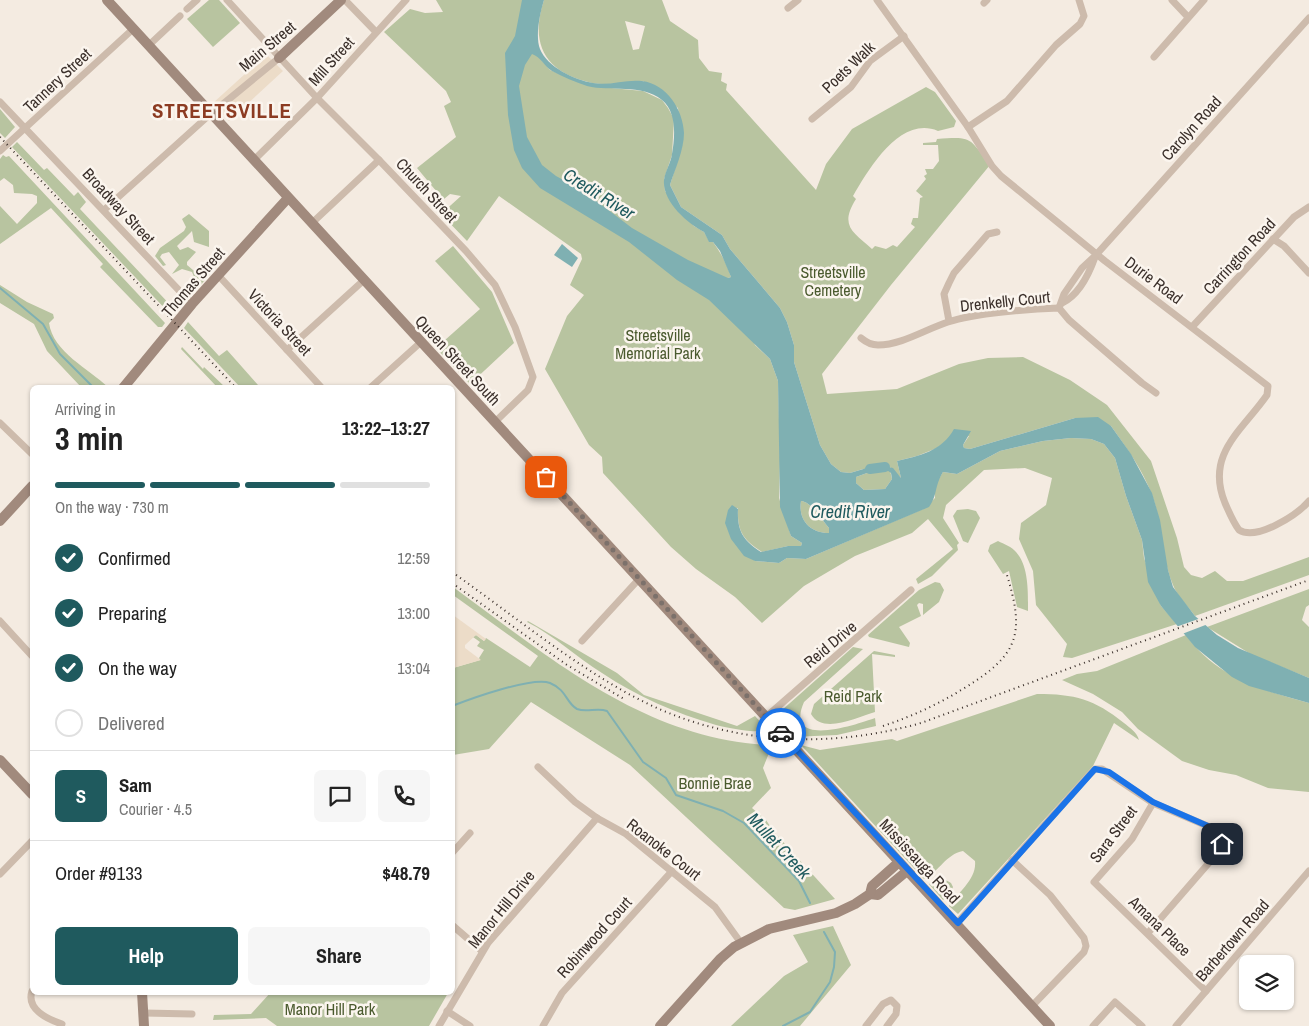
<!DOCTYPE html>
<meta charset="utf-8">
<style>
:root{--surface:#fff;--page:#f6f6f6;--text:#222;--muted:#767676;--line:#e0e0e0;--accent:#1f5a5e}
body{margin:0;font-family:"Archivo Narrow",sans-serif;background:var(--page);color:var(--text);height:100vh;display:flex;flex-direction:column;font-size:19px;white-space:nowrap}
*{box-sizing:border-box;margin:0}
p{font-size:16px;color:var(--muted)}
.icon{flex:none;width:28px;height:28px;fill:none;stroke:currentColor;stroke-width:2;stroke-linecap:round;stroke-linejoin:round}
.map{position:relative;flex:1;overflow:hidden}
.sheet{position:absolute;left:30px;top:385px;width:425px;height:610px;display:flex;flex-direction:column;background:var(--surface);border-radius:8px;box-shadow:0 1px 4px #0004}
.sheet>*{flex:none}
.fabs{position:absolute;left:1239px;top:955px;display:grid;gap:10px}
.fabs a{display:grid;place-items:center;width:55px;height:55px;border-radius:8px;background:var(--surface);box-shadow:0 1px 4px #0004;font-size:25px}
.pin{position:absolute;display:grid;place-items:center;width:42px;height:42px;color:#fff;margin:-21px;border-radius:10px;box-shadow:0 2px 8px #0006}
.courier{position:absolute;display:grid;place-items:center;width:50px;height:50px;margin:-25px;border:4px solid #1a73e8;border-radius:50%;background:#fff;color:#222;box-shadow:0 1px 6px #0007}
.head em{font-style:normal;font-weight:700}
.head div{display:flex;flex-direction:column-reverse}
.head{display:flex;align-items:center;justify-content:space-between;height:85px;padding:0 25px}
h1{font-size:32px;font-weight:700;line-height:38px}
.bar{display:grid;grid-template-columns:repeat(4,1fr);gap:8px 5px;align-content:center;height:60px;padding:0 25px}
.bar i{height:6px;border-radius:4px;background:var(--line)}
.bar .active{background:var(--accent)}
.bar p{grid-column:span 4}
.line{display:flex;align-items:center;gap:12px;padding:0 25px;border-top:1px solid var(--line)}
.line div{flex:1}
.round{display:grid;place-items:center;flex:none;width:52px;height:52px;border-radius:8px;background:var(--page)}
ol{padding:0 25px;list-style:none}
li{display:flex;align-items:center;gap:15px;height:55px}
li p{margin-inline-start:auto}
li .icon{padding:5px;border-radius:50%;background:var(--accent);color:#fff;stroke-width:4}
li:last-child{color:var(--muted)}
li i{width:28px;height:28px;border:2px solid var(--line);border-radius:50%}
.cta{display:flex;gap:10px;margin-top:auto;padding:10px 25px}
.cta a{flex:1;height:58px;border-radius:8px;background:var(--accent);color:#fff;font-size:20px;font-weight:700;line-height:58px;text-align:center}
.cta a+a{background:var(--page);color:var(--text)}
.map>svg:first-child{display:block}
.green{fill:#b8c4a0;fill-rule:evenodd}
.plaza{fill:#ecdcc8}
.water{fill:#7fb0b2;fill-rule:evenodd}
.pier{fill:#f4ebe1}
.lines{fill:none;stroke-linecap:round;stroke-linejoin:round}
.stream{stroke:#7fb0b2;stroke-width:2}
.river{stroke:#7fb0b2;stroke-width:10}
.street{stroke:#cdbbac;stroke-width:7}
.secondary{stroke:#a18a7d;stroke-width:10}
.rail{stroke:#3b302b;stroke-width:2;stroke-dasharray:1 4;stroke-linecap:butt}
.done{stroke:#7c716b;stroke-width:5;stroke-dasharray:0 9}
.route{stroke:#1a73e8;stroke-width:6}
.labels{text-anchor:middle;stroke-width:5;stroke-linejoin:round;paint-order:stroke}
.street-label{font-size:16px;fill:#3b302b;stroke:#fbf5ee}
.park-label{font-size:16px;fill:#4a5a2e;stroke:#fbf5ee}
.water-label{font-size:18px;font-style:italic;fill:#1f5a5e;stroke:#fbf5ee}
.district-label{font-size:21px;font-weight:bold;letter-spacing:1px;fill:#8c3b22;stroke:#fbf5ee}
</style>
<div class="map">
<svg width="1309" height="1026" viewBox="0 0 1309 1026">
<rect width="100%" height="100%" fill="#f4ebe1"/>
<!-- green -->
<g class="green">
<path d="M209 0H219L240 23 213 47 187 19Z"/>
<path d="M436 0H522L538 56 550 70 590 86 643 91 662 100 668 108 674 119 672 155 664 179 665 191 694 226 704 232 709 241 713 242C721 253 727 264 731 277L728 278 755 345 770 359 778 381 780 459 779 498 791 536 802 543 801 546H788L762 552C743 540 737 531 738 508L728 510 755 561 779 563 787 558 806 559 923 509 935 498V485L943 472 957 474 1000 451 1043 441 1071 438 1091 439 1104 444 1115 458 1126 496 1142 540 1144 558 1161 606 1177 624 1072 658 1063 657 1067 644 1036 605 1033 571 1019 539 1021 523 1046 505 1052 478 1025 468 984 470 946 505 943 518 959 543 957 545 958 550 932 576 918 584 916 579 953 549 928 519 912 533 855 556 804 586 762 623 735 597 696 569 671 547 603 473 602 457 589 445 545 369 567 316 584 295 570 285 582 259 581 254 499 196 467 241 441 214 461 196 450 194 444 199 442 198 417 168 456 137 444 106 451 102 446 91 384 32 410 9 425 13 443 12Z"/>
<path d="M544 0H662L670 21 698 40 699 58 709 71 722 73 721 81 727 84 726 90 816 190 826 164 852 129 926 87 935 92 956 121 954 127 938 131C900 115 869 169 853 196L856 199C839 226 853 232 872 249L875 246 886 249 893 245 897 247 915 227 911 224 913 218H918L920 198 923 197 916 191 926 179 924 176 927 174 925 169H933L939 161 938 145H923V143L936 142 937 139C973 136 969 138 990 165L891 285 822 374 827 394 897 389 959 364 988 358 1023 357 1070 380 1107 405 1151 461 1177 538 1184 567 1191 575 1202 578 1215 571 1227 581H1243L1309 557V575L1195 616C1188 606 1177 596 1173 585 1161 557 1163 524 1152 495 1143 470 1126 447 1111 426L1075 418 970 449 964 448 963 445 969 436 948 440 937 448 917 456 897 461 901 478 889 466 892 479 885 489 864 490 856 483V477L867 473 863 469 850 473 841 472 831 464 820 445 794 362V345L787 322 780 308 730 249 722 235 681 207 670 185 682 146 678 108 643 81C628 82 607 86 592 83 546 73 529 45 544 0ZM625 21 645 26 639 49 633 50Z"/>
<path d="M0 109 15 127 5 138 0 133Z"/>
<path d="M17 142 44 170 47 168 74 196 78 192 86 202 80 209 175 310 171 315 12 147Z"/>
<path d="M3 155 6 157 9 156 165 323 162 327H158L100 267 103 264 51 208 0 244V206L17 224 37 203V196L32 194 14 193 13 185 4 178 0 181V159Z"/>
<path d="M189 214 209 231V247L194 242 192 231 177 246 180 250 188 247 196 252 187 262V265L199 275 212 261 213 253 226 251 227 254 198 288 191 292 185 289 192 285 195 279 192 272 182 269 172 274 179 265 169 252 162 254 160 257 166 265 163 266 155 256 160 248 184 231 186 227 182 219Z"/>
<path d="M453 246 492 292 514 343 470 384 436 348 480 309 435 261Z"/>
<path d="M0 285 27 302 53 314 54 318 49 323C53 352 89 369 108 387H81L47 351 34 324 0 303Z"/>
<path d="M188 322 219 356 227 350 258 385 255 387H240L184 328Z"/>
<path d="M182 347 203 369 204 367 225 387H217L181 349Z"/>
<path d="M801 501C812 502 822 520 829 528V533C810 533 798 520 801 501Z"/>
<path d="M968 509 976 511 980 518 968 543 963 541 953 516 957 510Z"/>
<path d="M998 541C1004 544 1012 547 1016 552 1029 566 1028 593 1028 611L1017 607 1009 571 1003 574 988 551 990 545Z"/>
<path d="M935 582 940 583 944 590 939 602 923 615V604L919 603 917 605 921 616 899 627 910 643 909 647 869 637 868 635 919 590Z"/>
<path d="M453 587C549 657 644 739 769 745L771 748 763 768 771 788 752 808 766 820 774 832 835 899 795 910 784 908 630 765 531 702 489 749 453 755V668L480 660 479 658 484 650 477 646 480 642 473 637 476 635 484 641 486 638 530 667 538 656 453 595Z"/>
<path d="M1309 589V605L1306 607 1302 620 1309 627V678L1252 655 1207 627Z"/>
<path d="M528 621 617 673 644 695 737 726 755 716 768 730C758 734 728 728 716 725 675 713 638 697 602 673 576 657 555 636 527 622Z"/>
<path d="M1186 635C1216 677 1262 690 1309 703V792L1268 788 1236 775 1209 770 1182 761 1138 729 1122 712 1093 694 1062 680 1077 674 1097 671Z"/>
<path d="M853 647 863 649 804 702C783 750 858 724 875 718L876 726 837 735 792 737 781 722V711Z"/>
<path d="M874 651 895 655V657L872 654 875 712C857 717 823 735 811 714L814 704Z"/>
<path d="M1037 694C1075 694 1094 699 1124 723 1130 728 1137 732 1139 740L1114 723 1093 766 958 914 949 906C958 892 977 879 975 861L963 851C946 854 939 872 924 879L801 745 820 750 892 739 897 741Z"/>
<path d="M939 876 951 883 953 887 950 894 943 900 929 884Z"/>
<path d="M833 926 851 965 800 1026H731L784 976 808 962 793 935Z"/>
<path d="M271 992H448V993L429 1026H277L266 1018 213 1020 214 1015 251 1014Z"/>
</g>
<!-- plaza -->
<g class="plaza">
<path d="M268 56 283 71 229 121 213 103 256 64 258 65Z"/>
<path d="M453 615 486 639 484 641 476 635 465 645V648L481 660 453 668Z"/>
</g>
<!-- water -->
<g class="water">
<path d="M522 0H544C540 13 535 36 540 49 547 67 575 80 593 83 609 86 626 79 642 81 667 84 683 110 684 133 684 150 675 169 670 185L681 207 722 235 730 249 780 308 787 322 794 345V362L820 445 831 464 841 472 850 473 870 467 867 473 856 477V483L864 490 885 489 892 479 891 473 884 468 885 466 893 468 901 478 897 461C919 456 942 451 954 429L971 431 963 445 964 448 970 449 1075 418 1098 417 1111 426 1131 454 1152 493 1160 520 1168 570 1173 587 1195 616 1217 635 1238 648 1309 678V703L1249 686 1232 677 1195 647 1161 606 1148 582 1142 540 1126 496 1115 458 1104 444 1091 439 1071 438 1043 441 1000 451 957 474 943 472C934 487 938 494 929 507L806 559 787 558 779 563 755 561 744 556 731 539 725 523 728 510 732 505 738 509C737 531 743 540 761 552L788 546H801L802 543 791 536 780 507 778 381 770 359 709 300 677 280 629 242 540 188 522 168 514 150 508 115 505 53 515 36ZM532 54C541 57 544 66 552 71 563 77 575 82 587 86 611 92 641 83 662 100 677 112 675 137 672 154 671 163 665 171 664 180 662 201 687 223 704 232L709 242H713L720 251 731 277 728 278 688 260 632 228 582 190 556 176 542 165 527 137 519 86 525 65ZM801 501C812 502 822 520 829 528V533C810 533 798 520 801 501Z"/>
<path d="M562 244 578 258 572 267 554 255Z"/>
</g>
<!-- pier -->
<path class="pier" d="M1201 618 1208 624 1182 634 1176 627Z"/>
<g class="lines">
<!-- stream -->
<g class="stream">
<path d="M0 288 43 324 60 354 94 388"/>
<path d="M452 706C470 699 533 676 550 683 567 690 566 703 577 709 587 713 597 707 607 711L643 762 666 778 676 795 723 811 744 823 799 881 810 903"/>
<path d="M783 1026 810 1012 830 982 834 967 835 952 824 932"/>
</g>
<!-- river -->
<path class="river" d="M870 469 885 467"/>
<!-- street -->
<g class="street">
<path d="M227 0 317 98 379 160 466 251 495 285 515 327 533 377 528 390 495 422"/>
<path d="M345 0 376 32"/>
<path d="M877 0 968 127 992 166 1001 176 1105 261 1268 386 1267 395C1242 431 1205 454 1225 503 1229 512 1233 522 1239 530 1257 541 1297 515 1309 501"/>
<path d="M1172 0 1188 17"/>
<path d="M984 3 987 0"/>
<path d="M788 8 798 0"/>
<path d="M187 9 197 0"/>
<path d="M148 46 180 16"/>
<path d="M1154 57 1204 0"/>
<path d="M0 102 192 304"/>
<path d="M812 119 851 87 870 61 904 36"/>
<path d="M968 127 1007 101 1056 45 1080 24 1084 16 1079 0"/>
<path d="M0 151 133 29"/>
<path d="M254 160 317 98 406 0"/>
<path d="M104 210 206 118 279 58"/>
<path d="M312 223 379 160"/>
<path d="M1273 239 1284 246 1309 273"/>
<path d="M218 275 322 388"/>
<path d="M1062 303C1079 295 1089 274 1095 257"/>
<path d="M1059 308 1064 294 1082 268 1095 256 1309 18"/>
<path d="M949 321 944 294 949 283 954 273 988 234 997 232"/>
<path d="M1192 327 1294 217 1309 207"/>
<path d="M861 338C867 343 871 345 878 345 902 345 926 329 948 322 975 313 1030 309 1059 308L1069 320 1142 383 1156 393"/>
<path d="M287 350 364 280"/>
<path d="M370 388 421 342"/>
<path d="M0 423 32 454"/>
<path d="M0 621 32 656"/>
<path d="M582 641 639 579"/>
<path d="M766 717 911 590"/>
<path d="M538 767 575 802 597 818 626 834 715 907 741 943"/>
<path d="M1153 803 1132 839 1094 882 1206 991"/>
<path d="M452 853 470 833"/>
<path d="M1012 860 1050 895 1084 938 1086 946 1084 952 1032 1006"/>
<path d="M0 874 32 841"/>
<path d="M957 923 1089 775 1095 769H1102L1153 803 1217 830 1222 838 1221 849 1148 933"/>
<path d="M452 925 482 951"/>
<path d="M32 991C26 1009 47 1019 62 1024"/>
<path d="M447 1011 470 1026"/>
<path d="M144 1013 192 1014"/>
<path d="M439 1026 488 943 597 818"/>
<path d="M543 1026 562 993 672 871"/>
<path d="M866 1026 883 1004 891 1000 897 1006 896 1014 887 1026"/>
<path d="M1093 1026 1115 1002 1142 1026"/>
<path d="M1176 1026 1309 871"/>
</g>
<!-- secondary -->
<g class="secondary">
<path d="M107 0 1050 1026"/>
<path d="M279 58 341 0"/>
<path d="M123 388 192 304 288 198"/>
<path d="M0 521 32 486"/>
<path d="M0 760 32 794"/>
<path d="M870 894 878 895 907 871"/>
<path d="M142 992 144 1026"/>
<path d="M660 1026 720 959 734 947 769 929 836 913 855 904 870 894 872 886 899 862"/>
</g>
<!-- rail -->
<g class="rail">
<path d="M0 137 236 388"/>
<path d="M452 572C510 613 566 659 627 693 718 744 822 751 921 723L1309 580"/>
<path d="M452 583 567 665 624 699"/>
<path d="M883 726C913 716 939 704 966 687 1020 654 1025 632 1006 572"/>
</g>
</g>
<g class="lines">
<!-- done -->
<path class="done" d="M546 477 781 733"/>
<!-- route -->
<path class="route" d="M781 733 958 923 1095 769 1109 772 1153 802 1217 830 1221 833 1222 844"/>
</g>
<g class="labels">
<!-- street labels -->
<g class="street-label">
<text transform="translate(267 46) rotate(-40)" y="6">Main Street</text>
<text transform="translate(331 61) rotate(-48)" y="6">Mill Street</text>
<text transform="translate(848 67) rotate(-44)" y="6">Poets Walk</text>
<text transform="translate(57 80) rotate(-43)" y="6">Tannery Street</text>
<text transform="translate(1191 128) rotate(-48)" y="6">Carolyn Road</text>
<text transform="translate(427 190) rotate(47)" y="6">Church Street</text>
<text transform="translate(119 206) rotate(47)" y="6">Broadway Street</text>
<text transform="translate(1239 256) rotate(-47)" y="6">Carrington Road</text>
<text transform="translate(1154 280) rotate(37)" y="6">Durie Road</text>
<text transform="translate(193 282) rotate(-49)" y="6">Thomas Street</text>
<text transform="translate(1005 301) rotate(-6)" y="6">Drenkelly Court</text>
<text transform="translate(280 322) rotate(47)" y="6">Victoria Street</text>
<text transform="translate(458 360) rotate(47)" y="6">Queen Street South</text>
<text transform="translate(830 644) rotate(-40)" y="6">Reid Drive</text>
<text transform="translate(1113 834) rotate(-53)" y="6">Sara Street</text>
<text transform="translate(664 849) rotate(38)" y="6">Roanoke Court</text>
<text transform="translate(920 861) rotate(47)" y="6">Mississauga Road</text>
<text transform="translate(501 909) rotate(-51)" y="6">Manor Hill Drive</text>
<text transform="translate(1160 926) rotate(44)" y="6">Amana Place</text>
<text transform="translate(594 937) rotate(-48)" y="6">Robinwood Court</text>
<text transform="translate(1232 940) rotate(-49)" y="6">Barbertown Road</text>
</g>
<!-- park labels -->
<g class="park-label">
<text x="833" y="278">Streetsville<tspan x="833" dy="18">Cemetery</tspan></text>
<text x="658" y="341">Streetsville<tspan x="658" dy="18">Memorial Park</tspan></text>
<text x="853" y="702">Reid Park</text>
<text x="715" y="789">Bonnie Brae</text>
<text x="330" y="1015">Manor Hill Park</text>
</g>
<!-- water labels -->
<g class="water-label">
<text transform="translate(599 194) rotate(32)" y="6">Credit River</text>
<text x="850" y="518">Credit River</text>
<text transform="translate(779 846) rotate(47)" y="6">Mullet Creek</text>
</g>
<!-- district labels -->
<g class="district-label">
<text x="222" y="118">STREETSVILLE</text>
</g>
</g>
</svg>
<div class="fabs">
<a><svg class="icon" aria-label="layers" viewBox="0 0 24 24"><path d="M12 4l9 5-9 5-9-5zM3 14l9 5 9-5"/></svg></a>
</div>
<div class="pin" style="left:546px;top:477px;background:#ea580c"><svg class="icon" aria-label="bag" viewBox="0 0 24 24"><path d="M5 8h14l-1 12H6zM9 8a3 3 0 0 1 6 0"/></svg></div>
<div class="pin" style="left:1222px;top:844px;background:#1f2937"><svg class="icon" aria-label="home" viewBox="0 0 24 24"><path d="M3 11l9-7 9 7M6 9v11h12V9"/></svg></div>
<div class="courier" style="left:781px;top:733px"><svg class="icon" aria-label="car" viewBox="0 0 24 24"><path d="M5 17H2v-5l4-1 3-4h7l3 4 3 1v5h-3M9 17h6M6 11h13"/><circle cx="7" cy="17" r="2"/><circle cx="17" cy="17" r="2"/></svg></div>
<section class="sheet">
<div class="head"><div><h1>3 min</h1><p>Arriving in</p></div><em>13:22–13:27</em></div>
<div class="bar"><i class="active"></i><i class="active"></i><i class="active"></i><i></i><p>On the way · 730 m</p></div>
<ol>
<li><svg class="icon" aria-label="check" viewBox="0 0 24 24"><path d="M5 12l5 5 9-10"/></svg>Confirmed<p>12:59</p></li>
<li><svg class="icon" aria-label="check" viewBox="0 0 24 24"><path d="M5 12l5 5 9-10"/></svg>Preparing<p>13:00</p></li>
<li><svg class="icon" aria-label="check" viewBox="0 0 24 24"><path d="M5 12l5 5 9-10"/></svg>On the way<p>13:04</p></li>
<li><i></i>Delivered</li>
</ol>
<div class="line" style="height:90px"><b class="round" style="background:var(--accent);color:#fff">S</b><div><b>Sam</b><p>Courier · 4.5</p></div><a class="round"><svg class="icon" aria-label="chat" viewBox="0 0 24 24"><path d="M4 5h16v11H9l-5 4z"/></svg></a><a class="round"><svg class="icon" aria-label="phone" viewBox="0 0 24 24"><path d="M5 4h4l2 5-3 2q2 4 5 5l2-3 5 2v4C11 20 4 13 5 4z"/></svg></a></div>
<div class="line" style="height:65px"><div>Order #9133</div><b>$48.79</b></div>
<div class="cta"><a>Help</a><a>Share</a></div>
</section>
</div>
